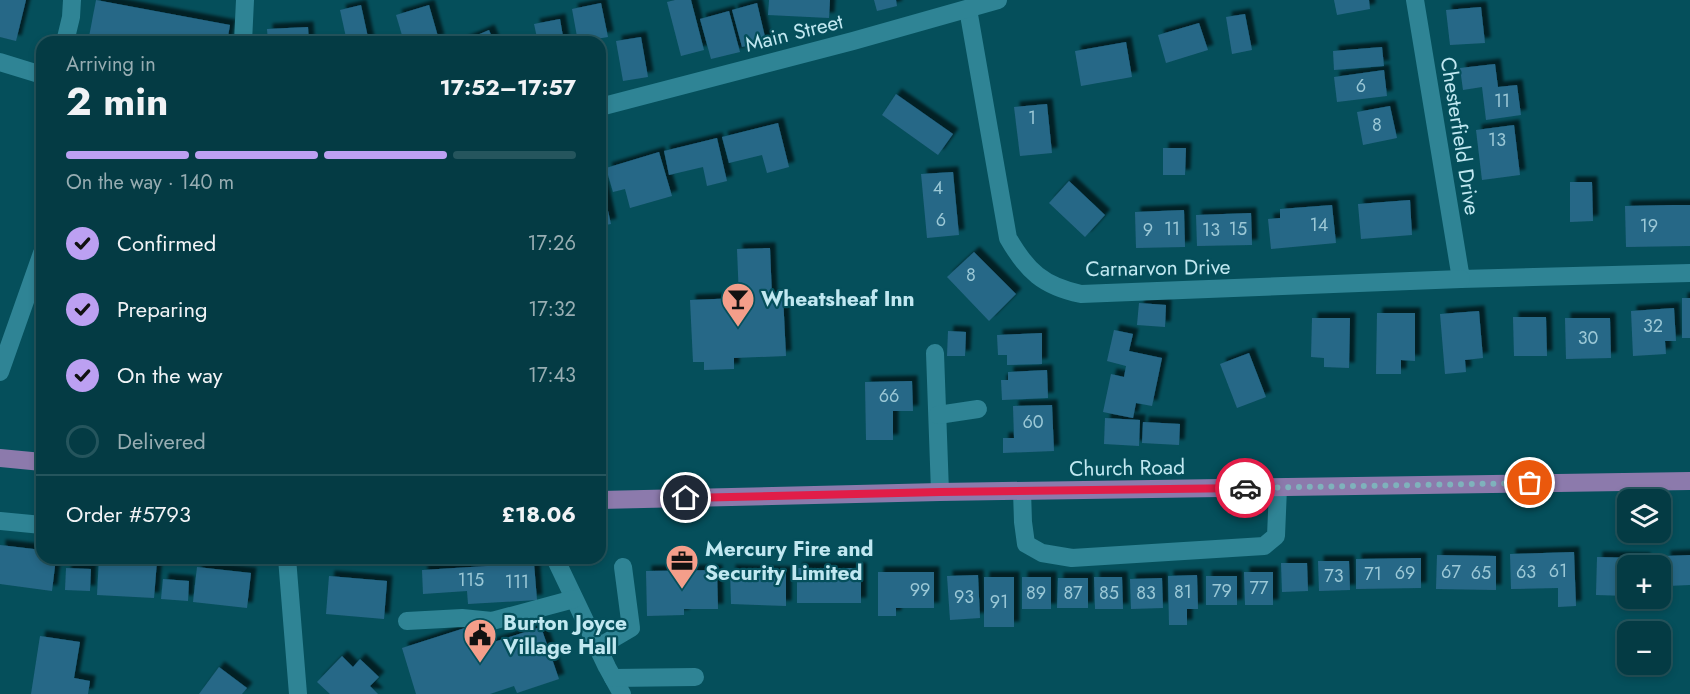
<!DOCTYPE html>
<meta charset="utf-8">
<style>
:root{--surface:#043b44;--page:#0d424b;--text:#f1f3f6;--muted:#97adb2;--line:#25555d;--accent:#bca0f2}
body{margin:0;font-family:Jost,sans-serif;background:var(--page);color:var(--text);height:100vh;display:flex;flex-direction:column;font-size:22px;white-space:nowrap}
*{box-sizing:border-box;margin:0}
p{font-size:20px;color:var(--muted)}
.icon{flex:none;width:33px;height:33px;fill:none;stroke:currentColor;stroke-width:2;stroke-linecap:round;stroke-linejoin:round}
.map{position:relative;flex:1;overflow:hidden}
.panel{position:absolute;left:36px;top:36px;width:570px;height:528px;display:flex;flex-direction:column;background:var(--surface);border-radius:18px;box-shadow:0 3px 9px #0003,0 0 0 2px var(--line)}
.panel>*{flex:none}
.fabs{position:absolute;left:1617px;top:489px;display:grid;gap:12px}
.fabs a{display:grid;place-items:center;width:54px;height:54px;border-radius:12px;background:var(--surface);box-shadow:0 3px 9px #0003,0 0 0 2px var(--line);font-size:30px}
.pin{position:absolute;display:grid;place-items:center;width:51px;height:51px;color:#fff;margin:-26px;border:3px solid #fff;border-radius:50%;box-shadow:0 2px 6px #0007}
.courier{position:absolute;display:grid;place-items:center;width:60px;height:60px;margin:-30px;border:4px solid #e11d48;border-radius:50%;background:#fff;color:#222;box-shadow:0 2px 8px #0007}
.overview em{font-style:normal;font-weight:700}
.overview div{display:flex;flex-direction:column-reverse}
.overview{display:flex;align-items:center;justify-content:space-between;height:102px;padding:0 30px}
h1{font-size:39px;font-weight:700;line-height:45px}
.bar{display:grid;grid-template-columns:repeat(4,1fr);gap:9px 6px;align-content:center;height:72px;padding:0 30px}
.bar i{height:8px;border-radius:4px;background:var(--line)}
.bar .on{background:var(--accent)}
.bar p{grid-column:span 4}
.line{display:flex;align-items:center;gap:15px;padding:0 30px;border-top:2px solid var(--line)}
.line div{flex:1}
ol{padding:0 30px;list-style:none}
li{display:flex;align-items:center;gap:18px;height:66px}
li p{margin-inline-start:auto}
li .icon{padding:6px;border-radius:50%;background:var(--accent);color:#111;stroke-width:4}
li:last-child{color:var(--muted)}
li i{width:33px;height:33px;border:3px solid var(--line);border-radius:50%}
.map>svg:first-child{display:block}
.building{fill:#286787;filter:url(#shadow)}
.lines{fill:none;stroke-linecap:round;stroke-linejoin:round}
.minor{stroke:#2f8495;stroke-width:18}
.major{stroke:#8c7aac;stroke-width:18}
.done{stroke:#7fb2bc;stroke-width:6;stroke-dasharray:0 10.8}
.route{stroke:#e11d48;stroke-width:8}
.labels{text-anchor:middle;stroke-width:4.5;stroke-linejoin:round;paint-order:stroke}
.number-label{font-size:18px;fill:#9bc8d6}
.street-label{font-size:21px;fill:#c1e8f1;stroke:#054f5b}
.poi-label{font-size:21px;font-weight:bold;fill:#c1e8f1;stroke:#054f5b;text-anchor:start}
</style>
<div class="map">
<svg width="1690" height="694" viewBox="0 0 1690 694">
<defs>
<filter id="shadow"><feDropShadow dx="5.5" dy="-5.5" stdDeviation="1.5" flood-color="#0009"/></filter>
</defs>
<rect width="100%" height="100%" fill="#054f5b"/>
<!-- building -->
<g class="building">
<path d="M0 0H26L16 41 0 37Z"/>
<path d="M96 0 230 25 227 42H88Z"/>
<path d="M675 0H691L704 50 681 56 667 2Z"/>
<path d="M769 0H830L829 18 768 15Z"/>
<path d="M874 0H896L897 6 877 11Z"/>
<path d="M1334 0H1369L1370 9 1337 15Z"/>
<path d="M601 3 608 37 578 42 572 9Z"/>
<path d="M757 3 766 41 742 47 732 10Z"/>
<path d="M361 5 369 42H347L340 10Z"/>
<path d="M429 5 439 40 432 42H404L396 15Z"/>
<path d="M1481 7 1485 43 1450 45 1446 10Z"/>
<path d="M729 11 740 52 711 59 700 19Z"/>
<path d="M1245 14 1252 50 1232 54 1226 17Z"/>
<path d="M560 19 564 42H538L534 24Z"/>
<path d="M1199 23 1208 50 1166 63 1158 35Z"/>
<path d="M308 27 309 42H268L267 29Z"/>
<path d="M489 30 494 42H461Z"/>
<path d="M641 37 648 77 623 81 616 41Z"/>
<path d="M1126 42 1132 77 1081 86 1075 51Z"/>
<path d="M1382 47 1384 66 1334 70 1333 51Z"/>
<path d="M1495 64 1498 87 1517 85 1521 115 1486 120 1482 87 1463 90 1460 68Z"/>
<path d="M1384 70 1387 96 1337 102 1334 77Z"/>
<path d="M896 94 953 134 938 155 882 115Z"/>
<path d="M1047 104 1052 153 1020 156 1014 107Z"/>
<path d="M1390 106 1397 138 1363 145 1357 112Z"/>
<path d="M778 123 789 167 767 173 762 155 729 163 722 137Z"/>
<path d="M1514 125 1520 175 1482 180 1476 130Z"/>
<path d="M717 138 727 181 707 186 703 167 669 175 664 151Z"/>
<path d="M1163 148H1186L1185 175H1163Z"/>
<path d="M659 152 672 196 630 208 625 189 613 192 606 168Z"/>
<path d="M953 172 959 235 927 238 921 174Z"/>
<path d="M600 176 611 224 600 226Z"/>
<path d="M1069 181 1105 215 1085 237 1049 203Z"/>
<path d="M1570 182H1592L1593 221 1570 222Z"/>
<path d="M1410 200 1412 235 1361 239 1358 204Z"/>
<path d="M1332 205 1336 243 1271 249 1268 219 1280 218V209Z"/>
<path d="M1672 205H1690V246L1626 247 1625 206Z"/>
<path d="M1184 210 1185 247 1136 248 1135 212Z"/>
<path d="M1251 213 1252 245 1197 246 1196 215Z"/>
<path d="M770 248 772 296 783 295 786 356 734 358V369L704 370V362H693L690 300 739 298 737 249Z"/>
<path d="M974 252 1016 294 989 321 947 277Z"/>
<rect x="1682" y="298" width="8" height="40"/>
<path d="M1139 303 1166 305 1165 327 1137 325Z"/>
<path d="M1674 308 1676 341H1665L1666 354 1633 356 1631 311Z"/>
<path d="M1479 311 1483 358 1465 360 1466 372 1445 374 1440 314Z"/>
<path d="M1377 313H1415V361L1401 360V374H1376Z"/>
<path d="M1513 317H1546L1547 356H1514Z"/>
<path d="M1312 318H1350L1349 368 1324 367V358L1311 357Z"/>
<path d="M1565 318H1610L1611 358 1566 359Z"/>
<path d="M1114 330 1133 334 1129 351 1162 358 1152 406 1136 403 1133 418 1103 412 1111 374 1124 377 1126 366 1107 361Z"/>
<path d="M948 331 966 332 965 356H947Z"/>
<path d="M1042 333V364L1007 365V355H998L997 335Z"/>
<path d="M1249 353 1266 397 1237 408 1220 364Z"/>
<path d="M1047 370 1048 398 1002 400 1001 380H1008V372Z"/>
<path d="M912 381 913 411H893V440H866L865 382Z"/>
<path d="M1052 405 1054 451 1003 453V438H1014L1013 406Z"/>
<path d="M1105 418 1140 420 1139 446 1104 444Z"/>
<path d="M1143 422 1180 424 1179 445 1142 443Z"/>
<path d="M0 545 42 550V558H56L52 591 0 584Z"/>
<path d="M1574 552 1576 606 1558 607V588L1511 589 1510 554Z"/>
<path d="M1437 555 1496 556V590L1436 589Z"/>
<path d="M1690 555V585L1667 586 1665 556Z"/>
<path d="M1597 557 1645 558V566H1628V596L1596 595Z"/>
<path d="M99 558 157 561 154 598 97 595Z"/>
<path d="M1421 558V588L1356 589V559Z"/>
<path d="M1318 561H1349L1350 590 1319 591Z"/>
<path d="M534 563 537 600 468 604 467 591 423 594 422 570Z"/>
<path d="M1281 563H1307L1308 591 1282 592Z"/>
<path d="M197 567 251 573 247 608 193 602Z"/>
<path d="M66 568 91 569 90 591 65 590Z"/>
<rect x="797" y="568" width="64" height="35"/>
<path d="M717 570 718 609H684V615L647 616 646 571Z"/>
<path d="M730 570 786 572V606L731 604Z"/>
<path d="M878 572H934V608H896V616H878Z"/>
<path d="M1244 572H1273V605H1245Z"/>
<path d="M978 575 980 618 950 620 947 576Z"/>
<path d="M1197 575 1198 609H1187V625H1169L1168 576Z"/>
<path d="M329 576 387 581 384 619 326 614Z"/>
<rect x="1206" y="576" width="31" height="29"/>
<rect x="984" y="577" width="30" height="50"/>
<rect x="1022" y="577" width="29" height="32"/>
<path d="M1094 577H1122L1123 609H1095Z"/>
<path d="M1058 578H1088V608H1057Z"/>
<path d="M1162 578 1163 608 1131 609 1130 579Z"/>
<path d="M163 579 189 581 188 601 161 599Z"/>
<path d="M471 626 478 647 541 627 559 679 517 693 514 686 490 694H416L402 648Z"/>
<path d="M40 636 80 642 74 678 90 681 88 694H31Z"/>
<path d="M342 656 353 667 360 659 379 677 370 686 378 694H330L317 682Z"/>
<path d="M219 667 247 688 242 694H199Z"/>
</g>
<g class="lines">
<!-- minor -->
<g class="minor">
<path d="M1415 0 1461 279 1690 273"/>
<path d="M968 9 1008 238C1027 271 1043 286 1081 294L1461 279"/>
<path d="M65 42 71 17 72 0"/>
<path d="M243 42 245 0"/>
<path d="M0 62 42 75"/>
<path d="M600 107 853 41 998 0"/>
<path d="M935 353 940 492"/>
<path d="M0 372 42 253"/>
<path d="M938 415 978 409"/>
<path d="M1022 491 1023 522 1026 544 1042 553 1072 558 1264 546 1276 536 1278 488"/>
<path d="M0 521 42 525"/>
<path d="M287 558 298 694"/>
<path d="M555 558 607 667 622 694"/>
<path d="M407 621 462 618 492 621 574 599"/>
<path d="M597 648 631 628 623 567"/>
<path d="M613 678 695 677"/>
</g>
<!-- major -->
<g class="major">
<path d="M0 458 42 462"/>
<path d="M600 500 940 492 1690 481"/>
</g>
</g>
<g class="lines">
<!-- done -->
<path class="done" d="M1245 488 1530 483"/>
<!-- route -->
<path class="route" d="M686 498 940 492 1245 488"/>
</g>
<!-- icons -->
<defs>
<g id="bar-pin" transform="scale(1.725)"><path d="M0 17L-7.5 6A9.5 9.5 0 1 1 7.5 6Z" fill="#f49e8a" stroke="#054f5b"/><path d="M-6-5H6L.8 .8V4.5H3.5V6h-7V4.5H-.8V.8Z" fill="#111"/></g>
<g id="office-pin" transform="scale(1.725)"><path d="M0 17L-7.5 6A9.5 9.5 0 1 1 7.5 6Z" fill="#f49e8a" stroke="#054f5b"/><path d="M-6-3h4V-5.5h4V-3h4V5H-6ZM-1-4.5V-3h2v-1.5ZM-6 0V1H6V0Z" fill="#111"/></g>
<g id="civic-pin" transform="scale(1.725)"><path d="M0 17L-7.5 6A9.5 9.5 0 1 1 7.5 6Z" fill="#f49e8a" stroke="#054f5b"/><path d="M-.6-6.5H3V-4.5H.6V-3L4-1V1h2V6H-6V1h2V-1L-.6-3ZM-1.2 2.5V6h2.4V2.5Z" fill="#111"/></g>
</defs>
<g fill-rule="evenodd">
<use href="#bar-pin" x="738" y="299"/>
<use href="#office-pin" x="682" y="561"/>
<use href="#civic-pin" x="480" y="635"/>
</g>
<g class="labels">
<!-- number labels -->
<g class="number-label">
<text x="1361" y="92">6</text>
<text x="1502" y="107">11</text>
<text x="1032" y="124">1</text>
<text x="1377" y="131">8</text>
<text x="1497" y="146">13</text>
<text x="938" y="194">4</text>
<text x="941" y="226">6</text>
<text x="1319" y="231">14</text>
<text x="1649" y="232">19</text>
<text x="1172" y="235">11</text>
<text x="1238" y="235">15</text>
<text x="1148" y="236">9</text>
<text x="1211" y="236">13</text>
<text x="971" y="281">8</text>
<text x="1653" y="332">32</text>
<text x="1588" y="344">30</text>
<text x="889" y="402">66</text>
<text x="1033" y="428">60</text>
<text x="1558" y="577">61</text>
<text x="1451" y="578">67</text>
<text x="1526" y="578">63</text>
<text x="1405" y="579">69</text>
<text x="1481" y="579">65</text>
<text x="1373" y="580">71</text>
<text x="1334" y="582">73</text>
<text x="471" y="586">115</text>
<text x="517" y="588">111</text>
<text x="1259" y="594">77</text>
<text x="920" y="596">99</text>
<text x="1222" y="597">79</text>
<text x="1183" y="598">81</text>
<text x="1036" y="599">89</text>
<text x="1073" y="599">87</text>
<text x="1109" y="599">85</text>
<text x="1146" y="599">83</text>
<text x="964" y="603">93</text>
<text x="999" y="608">91</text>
</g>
<!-- street labels -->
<g class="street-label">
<text transform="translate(794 33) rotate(-14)" y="7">Main Street</text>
<text transform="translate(1460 136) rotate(81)" y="7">Chesterfield Drive</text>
<text transform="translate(1158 268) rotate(-1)" y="7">Carnarvon Drive</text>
<text transform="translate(1127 468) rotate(-1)" y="7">Church Road</text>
</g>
<!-- poi labels -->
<g class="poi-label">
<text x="761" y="306">Wheatsheaf Inn</text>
<text x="705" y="556">Mercury Fire and<tspan x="705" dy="24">Security Limited</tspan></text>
<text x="503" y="630">Burton Joyce<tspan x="503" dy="24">Village Hall</tspan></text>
</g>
</g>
</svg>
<div class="fabs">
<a><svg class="icon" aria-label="layers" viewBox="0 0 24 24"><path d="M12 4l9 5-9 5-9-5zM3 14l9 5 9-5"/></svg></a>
<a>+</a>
<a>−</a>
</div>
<div class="pin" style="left:1530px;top:483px;background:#ea580c"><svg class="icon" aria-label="bag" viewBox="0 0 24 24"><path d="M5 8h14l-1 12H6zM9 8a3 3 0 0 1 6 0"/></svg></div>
<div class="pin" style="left:686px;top:498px;background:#1f2937"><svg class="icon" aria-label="home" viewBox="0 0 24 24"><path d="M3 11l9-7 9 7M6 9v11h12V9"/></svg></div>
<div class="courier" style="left:1245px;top:488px"><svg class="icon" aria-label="car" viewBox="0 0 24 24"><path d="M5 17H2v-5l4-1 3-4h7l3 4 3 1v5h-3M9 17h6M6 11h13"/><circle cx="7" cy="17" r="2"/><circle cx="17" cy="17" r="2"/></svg></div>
<section class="panel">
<div class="overview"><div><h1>2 min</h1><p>Arriving in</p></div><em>17:52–17:57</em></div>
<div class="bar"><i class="on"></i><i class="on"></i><i class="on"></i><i></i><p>On the way · 140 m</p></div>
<ol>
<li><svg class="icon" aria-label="check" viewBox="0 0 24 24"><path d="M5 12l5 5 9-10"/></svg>Confirmed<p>17:26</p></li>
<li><svg class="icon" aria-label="check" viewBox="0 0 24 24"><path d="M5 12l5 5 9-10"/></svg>Preparing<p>17:32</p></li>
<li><svg class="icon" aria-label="check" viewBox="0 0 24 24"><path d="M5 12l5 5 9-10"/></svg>On the way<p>17:43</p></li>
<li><i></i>Delivered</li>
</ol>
<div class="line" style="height:78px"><div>Order #5793</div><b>£18.06</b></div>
</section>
</div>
